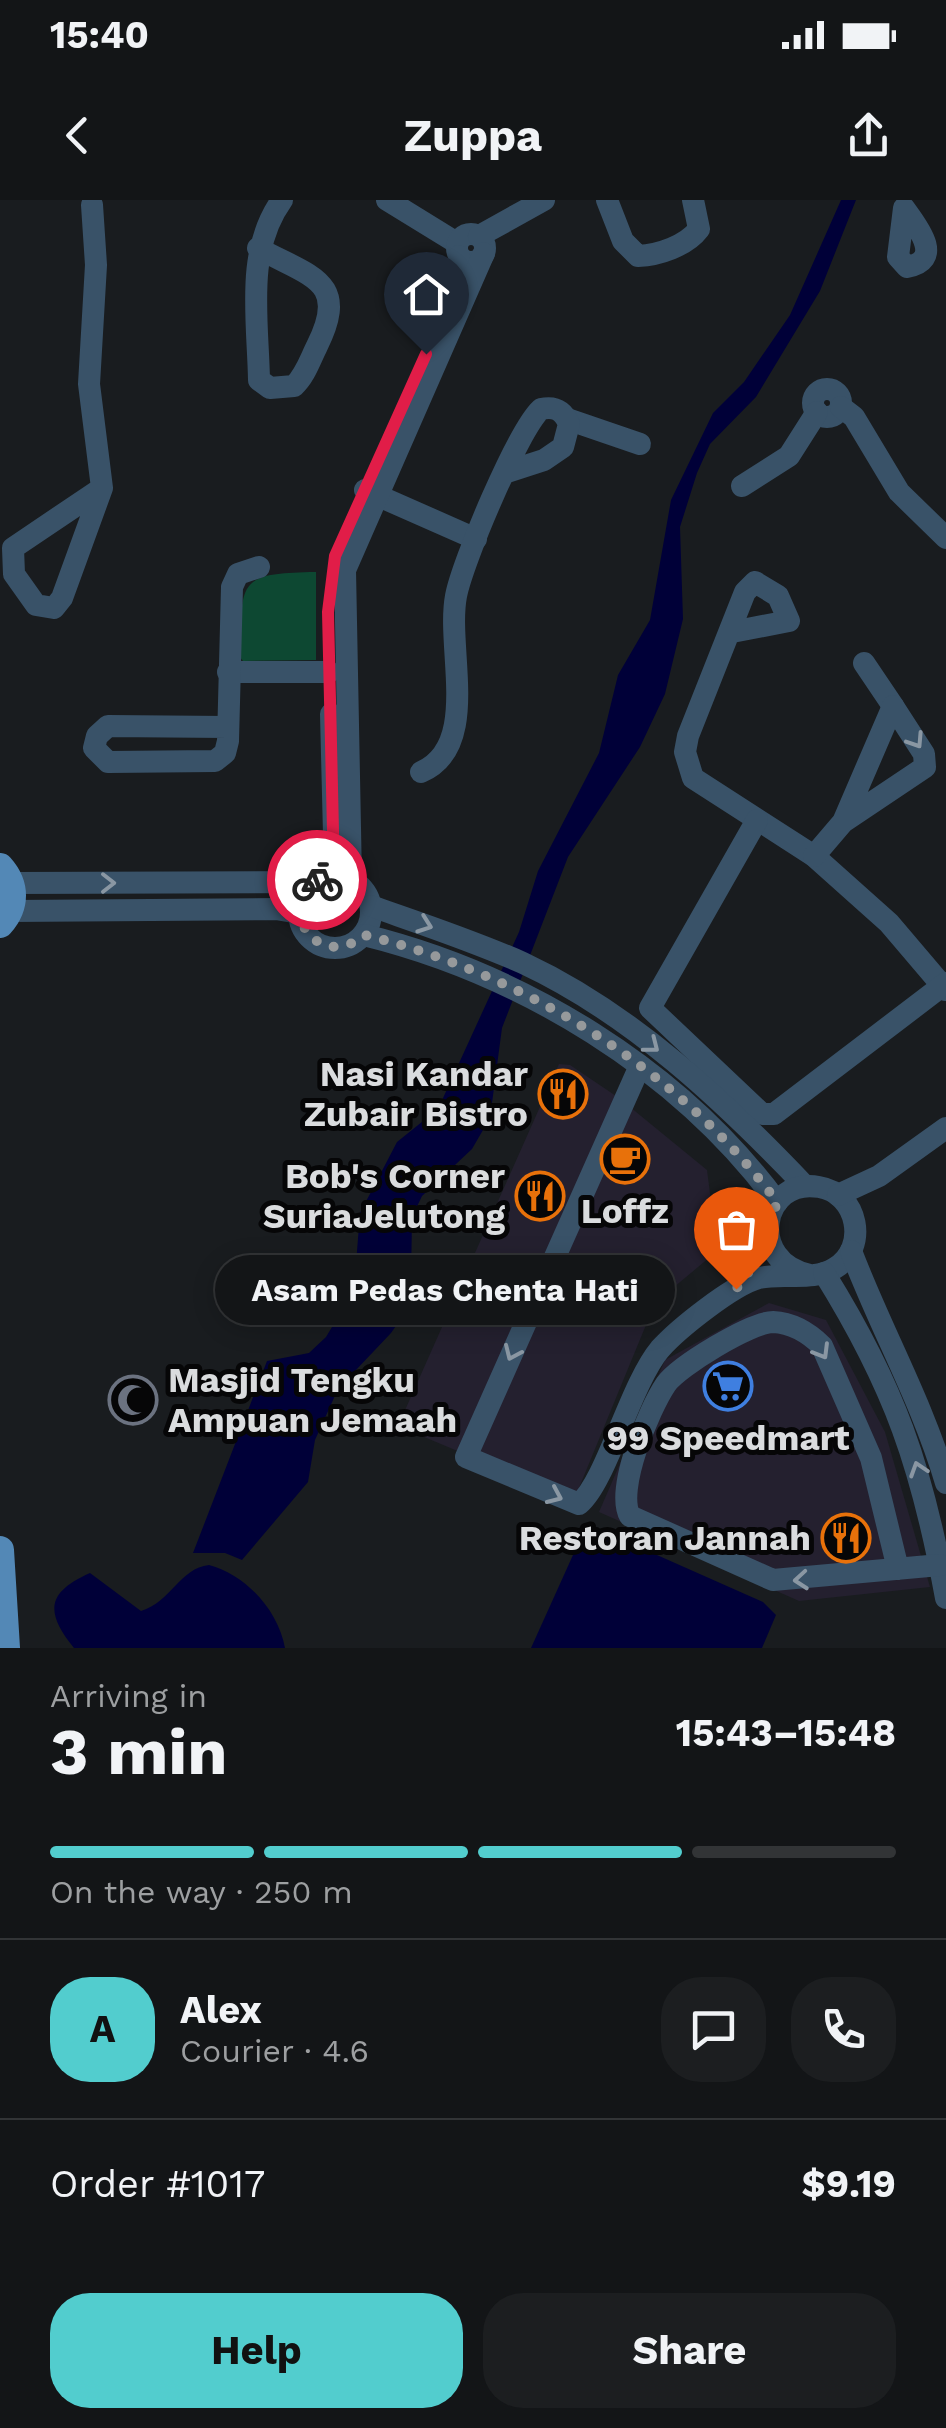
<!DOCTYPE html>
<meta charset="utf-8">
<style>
:root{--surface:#131517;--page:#1c1e20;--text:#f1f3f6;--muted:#9d9fa1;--line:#323436;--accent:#52cdce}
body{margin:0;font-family:"Work Sans",sans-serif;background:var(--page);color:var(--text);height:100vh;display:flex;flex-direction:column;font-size:38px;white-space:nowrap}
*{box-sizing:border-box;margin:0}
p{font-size:32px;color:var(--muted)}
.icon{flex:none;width:55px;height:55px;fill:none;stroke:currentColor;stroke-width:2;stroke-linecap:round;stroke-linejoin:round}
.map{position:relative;height:1448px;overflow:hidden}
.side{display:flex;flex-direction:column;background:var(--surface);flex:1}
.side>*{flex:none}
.pin{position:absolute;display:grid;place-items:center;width:85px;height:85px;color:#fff;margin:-102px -42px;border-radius:50% 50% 50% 0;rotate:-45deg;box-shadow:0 0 10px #0007}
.pin .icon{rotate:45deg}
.courier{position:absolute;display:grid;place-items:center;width:100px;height:100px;margin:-50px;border:8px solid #e11d48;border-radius:50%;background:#fff;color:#222;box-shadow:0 2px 12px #0007}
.bubble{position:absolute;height:70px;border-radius:35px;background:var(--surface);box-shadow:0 5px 25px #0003,0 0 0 2px var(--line);font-size:32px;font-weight:700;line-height:70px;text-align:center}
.summary em{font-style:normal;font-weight:700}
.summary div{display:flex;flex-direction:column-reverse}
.summary{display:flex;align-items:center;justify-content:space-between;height:170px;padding:0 50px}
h1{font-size:65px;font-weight:700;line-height:75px}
.bar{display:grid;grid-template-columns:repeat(4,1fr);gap:15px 10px;align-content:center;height:120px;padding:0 50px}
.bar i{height:12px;border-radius:8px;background:var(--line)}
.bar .on{background:var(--accent)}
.bar p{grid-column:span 4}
.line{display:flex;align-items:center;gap:25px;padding:0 50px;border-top:2px solid var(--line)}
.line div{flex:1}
.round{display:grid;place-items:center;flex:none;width:105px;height:105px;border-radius:40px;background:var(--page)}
.primary-button{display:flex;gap:20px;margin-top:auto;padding:20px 50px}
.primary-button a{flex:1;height:115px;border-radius:40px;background:var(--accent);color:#111;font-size:40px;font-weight:700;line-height:115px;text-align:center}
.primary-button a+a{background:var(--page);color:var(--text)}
.status{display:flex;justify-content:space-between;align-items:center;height:70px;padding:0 50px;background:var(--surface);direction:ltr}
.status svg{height:28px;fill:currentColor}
header{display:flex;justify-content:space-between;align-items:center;height:130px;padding:0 50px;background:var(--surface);font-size:45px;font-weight:700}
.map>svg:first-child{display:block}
.commercial{fill:#24202f}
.green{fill:#0d4832}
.water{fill:#000038}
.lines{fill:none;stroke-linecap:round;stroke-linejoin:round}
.minor{stroke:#395268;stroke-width:22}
.major{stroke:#5388b6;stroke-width:28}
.oneway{stroke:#8a97a3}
.done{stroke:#96999b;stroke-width:10;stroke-dasharray:0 18}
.route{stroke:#e11d48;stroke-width:12}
.labels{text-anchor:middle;stroke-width:10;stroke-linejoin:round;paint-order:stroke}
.poi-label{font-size:35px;font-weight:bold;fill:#dadcde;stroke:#060607;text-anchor:end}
</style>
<div class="status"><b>15:40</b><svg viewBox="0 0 49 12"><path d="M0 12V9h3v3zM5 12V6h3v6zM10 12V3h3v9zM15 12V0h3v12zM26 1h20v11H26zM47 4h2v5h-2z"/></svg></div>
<header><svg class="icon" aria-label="back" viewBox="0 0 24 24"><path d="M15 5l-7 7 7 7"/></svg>Zuppa<svg class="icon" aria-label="share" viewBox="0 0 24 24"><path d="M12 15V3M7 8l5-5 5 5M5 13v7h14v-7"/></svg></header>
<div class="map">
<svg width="946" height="1448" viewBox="0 0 946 1448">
<rect width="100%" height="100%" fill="#191c1f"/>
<!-- commercial -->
<g class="commercial">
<path d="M559 864 570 865 619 898 707 970 717 1047 710 1057 655 1103 574 1300 398 1226Z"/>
<path d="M769 1103 826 1120 885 1232 930 1387 799 1401 599 1312 665 1160Z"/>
</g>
<!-- green -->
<path class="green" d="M316 372V460L243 461 239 456C243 382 235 373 316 372Z"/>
<!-- water -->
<g class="water">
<path d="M841 0H856L820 91 756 197 710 244 697 273 680 327 683 419 665 494 640 547 568 657 502 828 490 918 472 949 422 996 412 1017 411 1079 405 1113 391 1133 338 1189 315 1240 308 1282 242 1360 225 1353H193L267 1161 309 1153 326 1137 347 1102 355 1077 360 1013 397 942 438 909 519 732 538 671 599 553 618 475 650 420 671 300 713 213 744 182 790 115Z"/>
<path d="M587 1324 763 1402 776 1415 762 1448H531Z"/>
<path d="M209 1365C246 1375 278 1410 285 1448H74C46 1413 45 1393 90 1373L141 1411C171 1402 180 1368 209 1365Z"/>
</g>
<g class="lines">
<!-- minor -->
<g class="minor">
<path d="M387 0 457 43"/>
<path d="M607 0 623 41 638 56C659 55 686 46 699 29L693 0"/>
<path d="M92 5 96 65 89 184 102 288 62 398 54 408 36 405 14 374 13 348 102 288"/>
<path d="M904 8C917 26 945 60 907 67L898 57Z"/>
<circle cx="471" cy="48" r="14"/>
<path d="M479 36 544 0"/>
<path d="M258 48C310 77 350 80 317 146 310 160 305 176 294 186L270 188 259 180C258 120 245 51 282 0"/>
<path d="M453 93 461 68 459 56"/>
<circle cx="827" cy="203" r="14"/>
<path d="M841 207 854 217 899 292 946 338"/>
<path d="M567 219 640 244"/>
<path d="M742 286 789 256 817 212"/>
<path d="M365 290 476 339"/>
<path d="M732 432 789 421 778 396 755 382 745 392 688 536 685 552 693 578 814 656 889 723 946 790"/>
<path d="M864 463 893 506"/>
<path d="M228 472H329"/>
<path d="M331 514 335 675"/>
<path d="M228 527 108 526 97 536 94 548 108 562 215 561 225 553 228 541 232 387 238 374 259 367"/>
<path d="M421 572C481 546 446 449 456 396 462 363 518 230 541 209 555 206 563 210 569 224L563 247 544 260 507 272"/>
<path d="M757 620 650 808 762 914H774L946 783"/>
<path d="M814 656 843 622 893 506 924 554 925 567 843 622"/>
<circle cx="335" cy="712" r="36"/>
<path d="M351 679 345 370 484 53"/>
<path d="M11 683 315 682"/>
<path d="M371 706C422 724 474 741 523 763 632 814 723 900 805 986"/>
<path d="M10 711 276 709 299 713"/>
<path d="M364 735C522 774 679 869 777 1002"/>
<path d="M639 868 466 1257 579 1304C606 1282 630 1185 660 1149 679 1128 733 1085 759 1078 783 1072 813 1082 835 1068 869 1048 858 993 819 987 761 977 746 1062 810 1075"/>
<path d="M838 995 879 976 946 928"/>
<path d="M851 1051C881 1130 922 1201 946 1283"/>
<path d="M824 1073C895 1187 922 1267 946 1398"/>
<path d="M898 1369 871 1258 822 1146C809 1133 792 1123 773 1122 751 1122 679 1166 666 1184 649 1209 615 1290 630 1316L773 1380 940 1365"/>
</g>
<!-- major -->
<g class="major">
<path d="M0 667C16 685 16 706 0 724"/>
<path d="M0 1350 6 1448"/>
</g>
</g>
<!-- one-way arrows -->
<defs><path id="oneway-chevron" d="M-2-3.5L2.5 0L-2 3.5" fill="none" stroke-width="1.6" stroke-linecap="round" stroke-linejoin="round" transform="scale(2.5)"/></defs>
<g class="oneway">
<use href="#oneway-chevron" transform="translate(916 541) rotate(57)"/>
<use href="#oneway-chevron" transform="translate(108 683)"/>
<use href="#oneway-chevron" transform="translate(425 725) rotate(20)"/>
<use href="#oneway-chevron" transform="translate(652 846) rotate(38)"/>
<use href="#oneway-chevron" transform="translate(822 1152) rotate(59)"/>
<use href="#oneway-chevron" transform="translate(512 1153) rotate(114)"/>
<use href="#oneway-chevron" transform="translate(918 1269) rotate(-108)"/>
<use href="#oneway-chevron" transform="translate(555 1296) rotate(24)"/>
<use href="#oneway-chevron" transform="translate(801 1380) rotate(175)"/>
</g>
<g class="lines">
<!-- done -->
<path class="done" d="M317 680C274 714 323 772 364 735 522 773 680 870 777 1002L759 1058 736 1089"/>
<!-- route -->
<path class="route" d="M317 680 334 675 328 412 335 356 426 154"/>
</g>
<!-- icons -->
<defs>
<g id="restaurant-ring" transform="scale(2.5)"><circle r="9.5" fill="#060607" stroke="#e8710a" stroke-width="1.5"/><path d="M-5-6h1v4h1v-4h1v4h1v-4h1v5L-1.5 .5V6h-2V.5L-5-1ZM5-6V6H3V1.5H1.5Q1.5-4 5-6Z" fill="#e8710a"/></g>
<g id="cafe-ring" transform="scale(2.5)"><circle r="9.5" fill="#060607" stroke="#e8710a" stroke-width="1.5"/><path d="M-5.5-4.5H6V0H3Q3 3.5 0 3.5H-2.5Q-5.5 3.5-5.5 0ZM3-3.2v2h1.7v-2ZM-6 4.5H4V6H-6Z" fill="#e8710a"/></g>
<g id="supermarket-ring" transform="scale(2.5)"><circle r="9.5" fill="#060607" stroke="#3f7fe0" stroke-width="1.5"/><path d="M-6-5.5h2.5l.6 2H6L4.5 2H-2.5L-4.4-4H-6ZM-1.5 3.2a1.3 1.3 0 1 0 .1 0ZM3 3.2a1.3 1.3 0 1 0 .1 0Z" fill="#3f7fe0"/></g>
<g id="mosque-ring" transform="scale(2.5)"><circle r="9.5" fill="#060607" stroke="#6b7280" stroke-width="1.5"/><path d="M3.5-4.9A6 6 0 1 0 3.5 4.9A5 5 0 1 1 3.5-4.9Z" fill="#6b7280"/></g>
</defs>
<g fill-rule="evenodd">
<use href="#restaurant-ring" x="563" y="894"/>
<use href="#cafe-ring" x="625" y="959"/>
<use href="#restaurant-ring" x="540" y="996"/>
<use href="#supermarket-ring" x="728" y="1186"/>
<use href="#mosque-ring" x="133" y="1200"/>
<use href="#restaurant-ring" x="846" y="1338"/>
</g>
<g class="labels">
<!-- poi labels -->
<g class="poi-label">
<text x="528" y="886">Nasi Kandar<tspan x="528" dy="40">Zubair Bistro</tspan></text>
<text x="505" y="988">Bob's Corner<tspan x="505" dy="40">SuriaJelutong</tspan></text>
<text x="625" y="1023" text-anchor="middle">Loffz</text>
<text x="168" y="1192" text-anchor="start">Masjid Tengku<tspan x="168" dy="40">Ampuan Jemaah</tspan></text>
<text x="728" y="1250" text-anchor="middle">99 Speedmart</text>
<text x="811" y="1350">Restoran Jannah</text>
</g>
</g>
</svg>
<div class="pin" style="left:736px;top:1089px;background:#ea580c"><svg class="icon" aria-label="bag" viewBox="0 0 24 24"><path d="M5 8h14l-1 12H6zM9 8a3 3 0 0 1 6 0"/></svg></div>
<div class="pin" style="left:426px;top:154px;background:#1f2937"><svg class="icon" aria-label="home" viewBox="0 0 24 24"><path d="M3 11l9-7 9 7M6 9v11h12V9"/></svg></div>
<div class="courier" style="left:317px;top:680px"><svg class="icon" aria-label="bike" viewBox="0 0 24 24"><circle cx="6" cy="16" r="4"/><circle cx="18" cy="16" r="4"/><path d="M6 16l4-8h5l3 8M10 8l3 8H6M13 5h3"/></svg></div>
<div class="bubble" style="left:215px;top:1055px;width:460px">Asam Pedas Chenta Hati</div>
</div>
<section class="side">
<div class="summary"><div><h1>3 min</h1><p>Arriving in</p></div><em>15:43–15:48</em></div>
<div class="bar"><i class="on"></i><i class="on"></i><i class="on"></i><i></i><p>On the way · 250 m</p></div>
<div class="line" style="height:180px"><b class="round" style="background:var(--accent);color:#111">A</b><div><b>Alex</b><p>Courier · 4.6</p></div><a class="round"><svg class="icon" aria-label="chat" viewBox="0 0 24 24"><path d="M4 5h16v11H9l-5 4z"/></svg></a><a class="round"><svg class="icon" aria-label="phone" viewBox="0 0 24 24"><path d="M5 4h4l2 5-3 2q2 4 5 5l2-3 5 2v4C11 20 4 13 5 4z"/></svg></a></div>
<div class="line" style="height:130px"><div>Order #1017</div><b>$9.19</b></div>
<div class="primary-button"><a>Help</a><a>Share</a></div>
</section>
